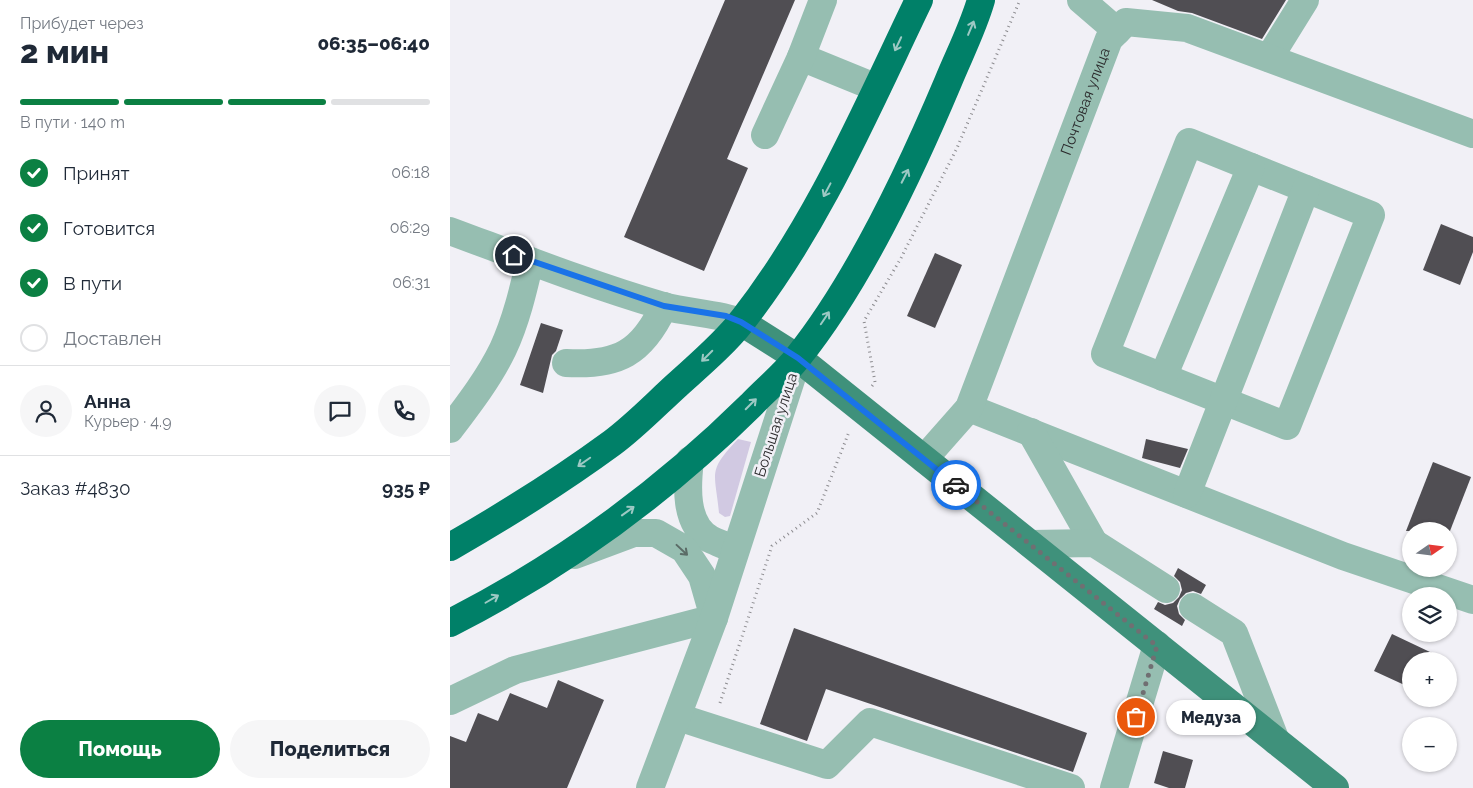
<!DOCTYPE html>
<html lang="ru">
<meta charset="utf-8">
<style>
:root{--surface:#fff;--page:#f6f6f7;--text:#1f2937;--muted:#747a83;--line:#e0e1e3;--accent:#0b8043}
body{margin:0;font-family:Raleway,sans-serif;background:var(--page);color:var(--text);height:100vh;display:flex;flex-direction:column;font-size:19px;white-space:nowrap}
*{box-sizing:border-box;margin:0}
p{font-size:16px;color:var(--muted)}
.icon{flex:none;width:28px;height:28px;fill:none;stroke:currentColor;stroke-width:2;stroke-linecap:round;stroke-linejoin:round}
.map{position:relative;flex:1;overflow:hidden}
.sheet{display:flex;flex-direction:column;background:var(--surface);width:450px}
.sheet>*{flex:none}
.needle{width:32px;rotate:76deg}
.buttons{position:absolute;left:952px;top:522px;display:grid;gap:10px}
.buttons a{display:grid;place-items:center;width:55px;height:55px;border-radius:50%;background:var(--surface);box-shadow:0 1px 4px #0004;font-size:25px}
.pin{position:absolute;display:grid;place-items:center;width:42px;height:42px;color:#fff;margin:-21px;border:2px solid #fff;border-radius:50%;box-shadow:0 1px 5px #0007}
.courier{position:absolute;display:grid;place-items:center;width:50px;height:50px;margin:-25px;border:4px solid #1a73e8;border-radius:50%;background:#fff;color:#222;box-shadow:0 1px 6px #0007}
.bubble{position:absolute;height:35px;border-radius:18px;background:var(--surface);box-shadow:0 1px 4px #0004;font-size:16px;font-weight:800;line-height:35px;text-align:center}
.overview em{font-style:normal;font-weight:800}
.overview div{display:flex;flex-direction:column-reverse}
.overview{display:flex;align-items:center;justify-content:space-between;height:85px;padding:0 20px}
h1{font-size:32px;font-weight:800;line-height:38px}
.bar{display:grid;grid-template-columns:repeat(4,1fr);gap:8px 5px;align-content:center;height:60px;padding:0 20px}
.bar i{height:6px;border-radius:4px;background:var(--line)}
.bar .active{background:var(--accent)}
.bar p{grid-column:span 4}
.line{display:flex;align-items:center;gap:12px;padding:0 20px;border-top:1px solid var(--line)}
.line div{flex:1}
.round{display:grid;place-items:center;flex:none;width:52px;height:52px;border-radius:26px;background:var(--page)}
ol{padding:0 20px;list-style:none}
li{display:flex;align-items:center;gap:15px;height:55px}
li p{margin-inline-start:auto}
li .icon{padding:5px;border-radius:50%;background:var(--accent);color:#fff;stroke-width:4}
li:last-child{color:var(--muted)}
li i{width:28px;height:28px;border:2px solid var(--line);border-radius:50%}
.cta{display:flex;gap:10px;margin-top:auto;padding:10px 20px}
.cta a{flex:1;height:58px;border-radius:30px;background:var(--accent);color:#fff;font-size:20px;font-weight:800;line-height:58px;text-align:center}
.cta a+a{background:var(--page);color:var(--text)}
main{display:flex;flex:1;min-height:0}
.map>svg:first-child{display:block}
.green{fill:#d1c9e2}
.building{fill:#504e53}
.lines{fill:none;stroke-linecap:round;stroke-linejoin:round}
.path{stroke:#8d8c90;stroke-width:3;stroke-dasharray:1 4;stroke-linecap:butt}
.minor{stroke:#96beb1;stroke-width:28}
.major{stroke:#3f917b;stroke-width:28}
.highway{stroke:#008068;stroke-width:28}
.oneway{stroke:#9dc9c4}
.oneway2{stroke:#5b6c67}
.done{stroke:#706f72;stroke-width:5;stroke-dasharray:0 9}
.route{stroke:#1a73e8;stroke-width:6}
.labels{text-anchor:middle;stroke-width:5;stroke-linejoin:round;paint-order:stroke}
.street-label{font-size:15px;fill:#2a292b;stroke:#f1f0f6}
</style>
<main>
<section class="sheet">
<div class="overview"><div><h1>2 мин</h1><p>Прибудет через</p></div><em>06:35–06:40</em></div>
<div class="bar"><i class="active"></i><i class="active"></i><i class="active"></i><i></i><p>В пути · 140 m</p></div>
<ol>
<li><svg class="icon" aria-label="check" viewBox="0 0 24 24"><path d="M5 12l5 5 9-10"/></svg>Принят<p>06:18</p></li>
<li><svg class="icon" aria-label="check" viewBox="0 0 24 24"><path d="M5 12l5 5 9-10"/></svg>Готовится<p>06:29</p></li>
<li><svg class="icon" aria-label="check" viewBox="0 0 24 24"><path d="M5 12l5 5 9-10"/></svg>В пути<p>06:31</p></li>
<li><i></i>Доставлен</li>
</ol>
<div class="line" style="height:90px"><a class="round"><svg class="icon" aria-label="person" viewBox="0 0 24 24"><circle cx="12" cy="8" r="4"/><path d="M4 21q1-7 8-7t8 7"/></svg></a><div><b>Анна</b><p>Курьер · 4.9</p></div><a class="round"><svg class="icon" aria-label="chat" viewBox="0 0 24 24"><path d="M4 5h16v11H9l-5 4z"/></svg></a><a class="round"><svg class="icon" aria-label="phone" viewBox="0 0 24 24"><path d="M5 4h4l2 5-3 2q2 4 5 5l2-3 5 2v4C11 20 4 13 5 4z"/></svg></a></div>
<div class="line" style="height:65px"><div>Заказ #4830</div><b>935 ₽</b></div>
<div class="cta"><a>Помощь</a><a>Поделиться</a></div>
</section>
<div class="map">
<svg width="1023" height="788" viewBox="0 0 1023 788">
<rect width="100%" height="100%" fill="#f1f0f6"/>
<!-- green -->
<path class="green" d="M288 439 301 442 280 516 275 517 269 513C265 471 257 472 288 439Z"/>
<!-- building -->
<g class="building">
<path d="M275 0H345L277 159 298 168 254 271 174 237Z"/>
<path d="M702 0H836L812 39 742 13 728 11Z"/>
<path d="M991 224 1023 237V252L1010 285 973 270Z"/>
<path d="M485 253 512 265 485 328 457 316Z"/>
<path d="M91 323 113 330 106 351 102 355 93 393 70 385Z"/>
<path d="M696 439 738 449 730 468 692 458Z"/>
<path d="M983 462 1021 477 1000 531H956Z"/>
<path d="M728 568 756 585 751 594 743 591 736 593 730 599 727 606 729 614 735 620 732 626 704 609 708 602 715 605 723 603 729 597 732 590 730 582 724 576Z"/>
<path d="M344 628 637 733 623 772 376 689 357 741 310 724Z"/>
<path d="M942 634 999 661H961V688L924 671Z"/>
<path d="M108 680 154 700 117 788H0V736L16 742 28 713 48 721 60 693 97 708Z"/>
<path d="M713 751 743 760 735 788H719L704 783Z"/>
</g>
<g class="lines">
<!-- path -->
<g class="path">
<path d="M422 386 425 382 414 321 451 258 507 148 570 0"/>
<path d="M270 703 322 546 367 513 399 432"/>
</g>
<!-- minor -->
<g class="minor">
<path d="M631 0 667 31"/>
<path d="M351 57 427 88"/>
<path d="M819 58 855 0"/>
<path d="M315 135 351 57 373 0"/>
<path d="M739 142 921 215 837 426 655 354Z"/>
<path d="M0 231C70 257 141 285 213 306 239 313 266 313 291 322"/>
<path d="M116 363C168 366 192 353 214 306"/>
<path d="M713 377 801 167"/>
<path d="M519 408 893 556 1023 600"/>
<path d="M0 429C19 404 39 378 53 349 66 321 73 291 80 261"/>
<path d="M581 432 644 543"/>
<path id="s1" d="M474 459 519 408 659 39 676 22 737 28 1023 134"/>
<path d="M240 460C237 485 234 524 260 539 268 543 277 546 285 550"/>
<path d="M737 494 856 189"/>
<path d="M581 544 644 543 716 589"/>
<path d="M743 607 784 633 826 741"/>
<path d="M0 701 65 670 264 618 252 576 234 549 206 533H184L125 555"/>
<path d="M228 717 377 765 420 722 621 788"/>
<path d="M200 788 264 618 348 358"/>
<path d="M664 788 707 645"/>
</g>
<!-- major -->
<path class="major" d="M291 322 348 358 885 788"/>
<!-- highway -->
<g class="highway">
<path d="M0 547C56 515 110 481 162 443 185 426 206 404 227 385 249 365 274 344 292 321 368 224 416 110 469 0"/>
<path d="M0 623C110 567 213 492 301 405 316 389 335 374 348 357 409 281 460 172 498 82 509 55 523 28 531 0"/>
</g>
</g>
<!-- one-way arrows -->
<defs><path id="oneway-shaft" d="M-6 0H5M1.5-3L5.5 0L1.5 3" fill="none" stroke-width="1.6" stroke-linecap="round" stroke-linejoin="round" transform="scale(1.25)"/></defs>
<g class="oneway">
<use href="#oneway-shaft" transform="translate(521 28) rotate(-67)"/>
<use href="#oneway-shaft" transform="translate(448 44) rotate(115)"/>
<use href="#oneway-shaft" transform="translate(455 176) rotate(-63)"/>
<use href="#oneway-shaft" transform="translate(377 190) rotate(118)"/>
<use href="#oneway-shaft" transform="translate(375 318) rotate(-56)"/>
<use href="#oneway-shaft" transform="translate(257 356) rotate(135)"/>
<use href="#oneway-shaft" transform="translate(301 404) rotate(-45)"/>
<use href="#oneway-shaft" transform="translate(134 462) rotate(145)"/>
<use href="#oneway-shaft" transform="translate(178 511) rotate(-36)"/>
<use href="#oneway-shaft" transform="translate(42 599) rotate(-30)"/>
</g>
<use class="oneway2" href="#oneway-shaft" transform="translate(232 550) rotate(43)"/>
<g class="lines">
<!-- done -->
<path class="done" d="M506 485 707 646 686 717"/>
<!-- route -->
<path class="route" d="M64 255 214 306 276 316 291 322 348 358 506 485"/>
</g>
<g class="labels">
<!-- street labels -->
<g class="street-label">
<text dy="5" stroke="none"><textPath href="#s1" startOffset="396">Почтовая улица</textPath></text>
<text transform="translate(326 425) rotate(-72)" y="5">Большая улица</text>
</g>
</g>
</svg>
<div class="buttons">
<a><svg class="needle" viewBox="-14 -14 28 28"><path d="M0-13l5 13h-10z" fill="#e53935"/><path d="M0 13l5-13h-10z" fill="#747a83"/></svg></a>
<a><svg class="icon" aria-label="layers" viewBox="0 0 24 24"><path d="M12 4l9 5-9 5-9-5zM3 14l9 5 9-5"/></svg></a>
<a>+</a>
<a>−</a>
</div>
<div class="pin" style="left:686px;top:717px;background:#ea580c"><svg class="icon" aria-label="bag" viewBox="0 0 24 24"><path d="M5 8h14l-1 12H6zM9 8a3 3 0 0 1 6 0"/></svg></div>
<div class="pin" style="left:64px;top:255px;background:#1f2937"><svg class="icon" aria-label="home" viewBox="0 0 24 24"><path d="M3 11l9-7 9 7M6 9v11h12V9"/></svg></div>
<div class="courier" style="left:506px;top:485px"><svg class="icon" aria-label="car" viewBox="0 0 24 24"><path d="M5 17H2v-5l4-1 3-4h7l3 4 3 1v5h-3M9 17h6M6 11h13"/><circle cx="7" cy="17" r="2"/><circle cx="17" cy="17" r="2"/></svg></div>
<div class="bubble" style="left:716px;top:700px;width:90px">Медуза</div>
</div>
</main>
